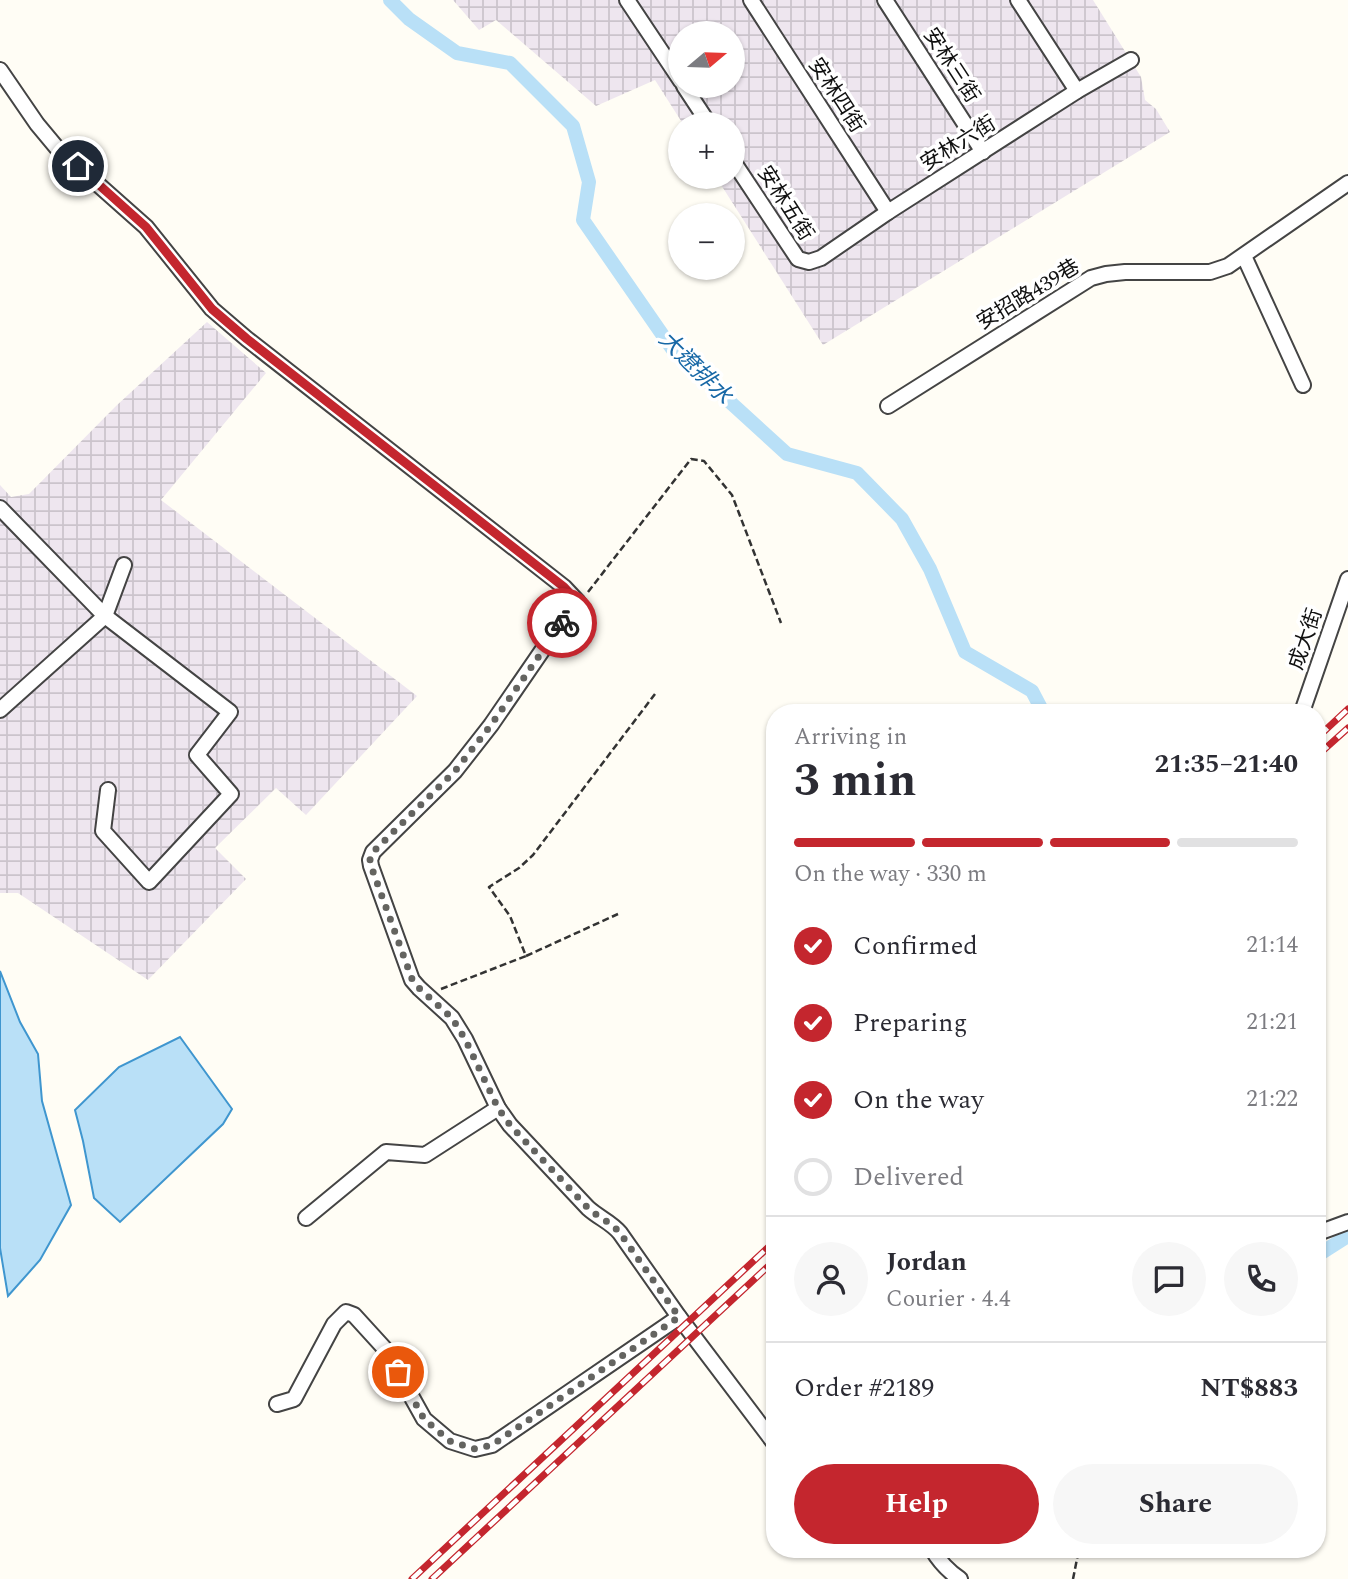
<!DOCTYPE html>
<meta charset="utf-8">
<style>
:root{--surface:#fff;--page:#f7f7f7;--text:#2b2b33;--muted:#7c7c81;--line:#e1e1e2;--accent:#c4262e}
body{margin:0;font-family:Spectral,"Noto Sans TC",serif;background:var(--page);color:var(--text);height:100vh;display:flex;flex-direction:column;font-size:26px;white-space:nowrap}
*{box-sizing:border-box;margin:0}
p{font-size:23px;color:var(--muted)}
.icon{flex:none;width:38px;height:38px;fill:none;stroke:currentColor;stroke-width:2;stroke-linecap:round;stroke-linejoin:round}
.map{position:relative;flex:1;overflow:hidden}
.details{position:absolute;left:766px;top:704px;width:560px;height:854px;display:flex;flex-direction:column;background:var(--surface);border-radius:28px;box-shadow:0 2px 5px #0004}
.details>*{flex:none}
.needle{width:46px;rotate:71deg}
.fabs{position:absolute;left:668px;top:21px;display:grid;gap:14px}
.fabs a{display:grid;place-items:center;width:77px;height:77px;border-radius:50%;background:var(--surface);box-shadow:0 2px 5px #0004;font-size:35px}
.pin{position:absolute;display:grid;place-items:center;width:60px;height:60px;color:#fff;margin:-30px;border:4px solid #fff;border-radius:50%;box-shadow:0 2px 7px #0007}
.courier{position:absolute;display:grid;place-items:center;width:70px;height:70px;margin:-35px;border:5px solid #c4262e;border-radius:50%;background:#fff;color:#222;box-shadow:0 2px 9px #0007}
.overview em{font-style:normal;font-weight:700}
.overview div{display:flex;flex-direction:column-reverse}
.overview{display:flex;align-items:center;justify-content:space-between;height:119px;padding:0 28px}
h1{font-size:46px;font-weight:700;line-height:52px}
.bar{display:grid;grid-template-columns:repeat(4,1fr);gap:10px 7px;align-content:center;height:84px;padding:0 28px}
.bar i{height:9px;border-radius:5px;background:var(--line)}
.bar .on{background:var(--accent)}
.bar p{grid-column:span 4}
.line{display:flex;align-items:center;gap:18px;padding:0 28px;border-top:2px solid var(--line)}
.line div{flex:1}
.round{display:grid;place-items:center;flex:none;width:74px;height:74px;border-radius:37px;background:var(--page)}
ol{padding:0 28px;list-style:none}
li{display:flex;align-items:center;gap:21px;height:77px}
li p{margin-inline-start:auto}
li .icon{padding:7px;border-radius:50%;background:var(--accent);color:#fff;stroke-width:4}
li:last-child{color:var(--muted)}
li i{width:38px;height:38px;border:4px solid var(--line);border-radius:50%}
.button{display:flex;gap:14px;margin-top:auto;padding:14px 28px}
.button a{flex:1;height:80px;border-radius:42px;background:var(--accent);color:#fff;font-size:28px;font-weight:700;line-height:80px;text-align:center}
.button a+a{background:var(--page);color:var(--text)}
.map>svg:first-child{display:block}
.industrial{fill:url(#industrial-grid);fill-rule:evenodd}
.water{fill:#b9e0f7;stroke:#3f96cf;stroke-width:2}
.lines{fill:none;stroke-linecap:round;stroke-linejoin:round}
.canal{stroke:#b9e0f7;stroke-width:14}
.minor-casing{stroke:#444;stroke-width:18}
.path{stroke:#333;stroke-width:2.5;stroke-dasharray:7 3.5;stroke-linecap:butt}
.minor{stroke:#fff;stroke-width:14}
.rail-casing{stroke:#c4262e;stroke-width:7}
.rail{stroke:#fff;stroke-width:4.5;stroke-dasharray:13;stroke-linecap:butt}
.done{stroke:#646461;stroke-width:7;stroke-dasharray:0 12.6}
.route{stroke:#c4262e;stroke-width:9}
.labels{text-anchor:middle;stroke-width:7;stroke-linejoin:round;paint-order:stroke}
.street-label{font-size:21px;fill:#111;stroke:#fff}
.water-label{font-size:23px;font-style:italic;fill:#1768a6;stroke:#fff}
</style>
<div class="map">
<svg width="1348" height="1579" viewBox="0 0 1348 1579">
<defs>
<pattern id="industrial-grid" width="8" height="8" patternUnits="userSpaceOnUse" patternTransform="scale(1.75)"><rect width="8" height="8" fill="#eee6ef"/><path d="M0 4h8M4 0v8" fill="none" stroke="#cbc4cc"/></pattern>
</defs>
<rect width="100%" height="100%" fill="#fffdf5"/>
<!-- industrial -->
<g class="industrial">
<path d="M453 0H1093L1141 77 1145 100 1156 109 1170 132 823 345 716 177H733V124H683L655 80 596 106 496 20 479 30ZM681 33H733V86H681Z"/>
<path d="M207 322 266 373 161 500 417 696 306 815 276 788 215 848 246 879 148 980 18 893H0V485L11 497 29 494 116 406Z"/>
</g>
<!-- water -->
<g class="water">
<path d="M0 971 20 1022 38 1054 42 1101 71 1205 40 1260 8 1296 0 1248Z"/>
<path d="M180 1037 232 1109 223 1124 120 1222 94 1198 83 1141 75 1110 119 1067Z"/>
</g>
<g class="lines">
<!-- canal -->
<g class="canal">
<path d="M390 0 409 19 457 53 510 63 573 126 589 182 583 220 673 350 787 454 857 473 902 519 930 569 965 652 1032 691 1043 712"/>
<path d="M1318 1255 1348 1236"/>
</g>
<!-- minor casing -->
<g class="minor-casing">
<g id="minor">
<path d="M627 0 681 81"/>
<path d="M751 0 888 212"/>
<path d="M885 0 983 152"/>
<path d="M1018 0 1077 91"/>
<path d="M0 70 37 124 57 148 146 227 212 309 247 339 564 587 578 602 570 610 491 725 455 771 373 852 370 860 371 866 412 980 419 988 452 1018 465 1039 498 1108 510 1125 588 1208C599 1218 611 1222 620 1233L679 1317 775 1444"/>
<path d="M684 86 709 124"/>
<path d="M733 161 798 259 809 262 821 258 888 212 1077 91 1131 60"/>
<path d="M1244 256 1303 385"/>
<path d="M888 406 1091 278 1106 274 1125 272H1210L1228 266 1348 183"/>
<path d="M0 508 105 616 230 712 197 755 231 794 149 882 103 831 108 790"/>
<path d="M0 710 105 616 124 565"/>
<path d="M1302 712 1348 579"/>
<path d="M306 1218 386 1152 425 1155 498 1108"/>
<path d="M1318 1233 1348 1222"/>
<path d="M277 1404 294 1399 334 1324 346 1312 354 1315 385 1349 424 1419 450 1441 475 1449 492 1445 679 1317"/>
<path d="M932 1549C939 1561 948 1571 960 1579"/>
</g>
</g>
<!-- path -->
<g class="path">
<path d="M588 592 691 459 704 461 732 495 781 623"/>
<path d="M526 956 618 914"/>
<path d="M441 989 526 956 510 916 489 887 519 868 533 855 655 694"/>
<path d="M1073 1579 1079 1549"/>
</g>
<!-- minor -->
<use href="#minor" class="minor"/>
<!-- rail casing -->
<g class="rail-casing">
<g id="rail">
<path d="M1318 737 1348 709"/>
<path d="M1318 755 1348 728"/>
<path d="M412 1579 775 1241"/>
<path d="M432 1579 775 1260"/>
</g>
</g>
<!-- rail -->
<use href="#rail" class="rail"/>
</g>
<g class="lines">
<!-- done -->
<path class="done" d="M398 1372 424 1419 450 1441 475 1449 492 1445 679 1317 620 1233C611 1222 599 1218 588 1208L510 1125 498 1108 465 1039 452 1018 419 988 412 979 371 866 370 860 373 852 455 771 491 725 562 623"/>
<!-- route -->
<path class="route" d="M78 166 146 227 212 309 247 339 564 587 578 602 562 623"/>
</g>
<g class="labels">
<!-- street labels -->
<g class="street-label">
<text transform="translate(952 65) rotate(57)" y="7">安林三街</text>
<text transform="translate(837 95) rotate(57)" y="7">安林四街</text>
<text transform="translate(958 143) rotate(-32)" y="7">安林六街</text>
<text transform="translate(786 203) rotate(57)" y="7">安林五街</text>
<text transform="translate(1028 294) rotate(-31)" y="7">安招路439巷</text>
<text transform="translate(1305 639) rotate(-71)" y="7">成大街</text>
</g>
<!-- water labels -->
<g class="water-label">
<text transform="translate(696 367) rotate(45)" y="8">大遼排水</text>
</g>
</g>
</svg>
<div class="fabs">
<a><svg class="needle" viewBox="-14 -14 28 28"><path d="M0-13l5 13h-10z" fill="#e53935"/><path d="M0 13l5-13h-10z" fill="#7c7c81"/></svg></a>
<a>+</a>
<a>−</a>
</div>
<div class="pin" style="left:398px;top:1372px;background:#ea580c"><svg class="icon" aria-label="bag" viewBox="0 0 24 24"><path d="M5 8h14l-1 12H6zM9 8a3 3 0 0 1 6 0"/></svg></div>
<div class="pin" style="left:78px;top:166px;background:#1f2937"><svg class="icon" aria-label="home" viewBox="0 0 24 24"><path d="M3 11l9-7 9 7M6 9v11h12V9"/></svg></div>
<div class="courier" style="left:562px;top:623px"><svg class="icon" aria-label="bike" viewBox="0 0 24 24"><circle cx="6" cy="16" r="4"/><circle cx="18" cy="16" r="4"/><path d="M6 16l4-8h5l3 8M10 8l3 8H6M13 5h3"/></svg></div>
<section class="details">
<div class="overview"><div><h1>3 min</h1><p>Arriving in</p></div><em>21:35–21:40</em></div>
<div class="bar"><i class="on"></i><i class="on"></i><i class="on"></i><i></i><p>On the way · 330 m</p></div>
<ol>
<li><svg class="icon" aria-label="check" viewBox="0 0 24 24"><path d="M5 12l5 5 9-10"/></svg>Confirmed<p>21:14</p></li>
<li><svg class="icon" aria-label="check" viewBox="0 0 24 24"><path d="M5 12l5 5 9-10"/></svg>Preparing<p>21:21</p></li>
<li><svg class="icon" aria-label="check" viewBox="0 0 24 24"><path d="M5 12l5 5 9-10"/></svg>On the way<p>21:22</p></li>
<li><i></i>Delivered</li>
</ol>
<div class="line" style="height:126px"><a class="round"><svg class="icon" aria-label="person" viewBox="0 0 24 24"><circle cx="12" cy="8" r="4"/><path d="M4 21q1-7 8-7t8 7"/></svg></a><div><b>Jordan</b><p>Courier · 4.4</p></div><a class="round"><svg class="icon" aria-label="chat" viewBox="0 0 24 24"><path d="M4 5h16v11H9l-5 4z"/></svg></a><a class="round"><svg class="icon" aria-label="phone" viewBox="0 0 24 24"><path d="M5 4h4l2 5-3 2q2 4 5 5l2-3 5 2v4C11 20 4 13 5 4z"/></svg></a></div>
<div class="line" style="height:91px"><div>Order #2189</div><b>NT$883</b></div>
<div class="button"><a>Help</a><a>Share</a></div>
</section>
</div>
